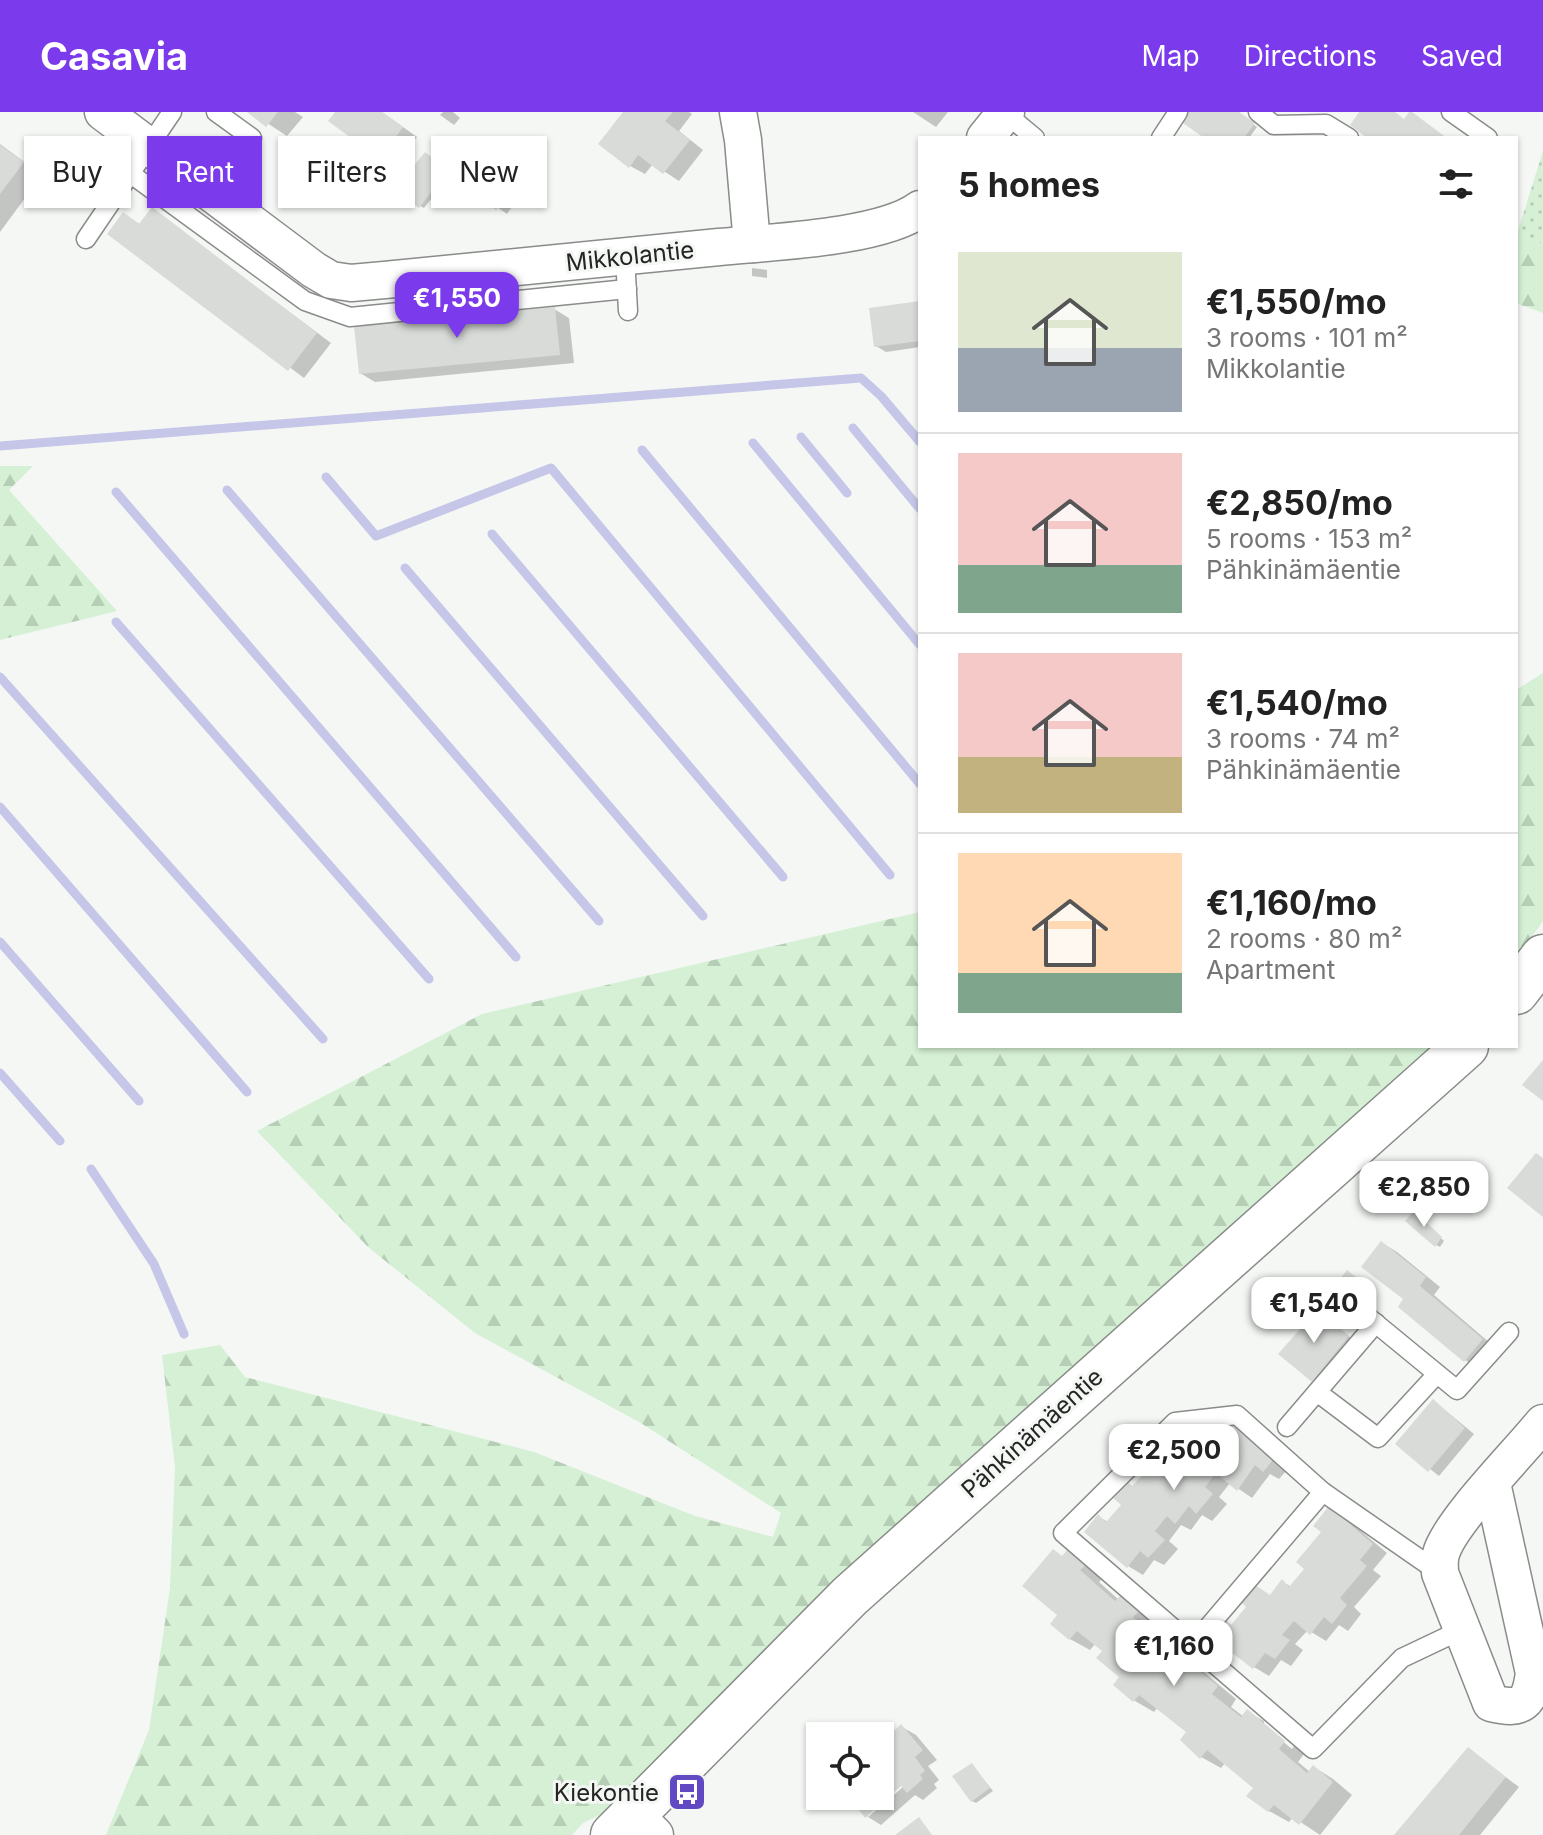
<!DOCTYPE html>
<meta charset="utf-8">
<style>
:root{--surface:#fff;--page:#f6f6f6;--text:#222;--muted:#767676;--line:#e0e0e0;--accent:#7c3aed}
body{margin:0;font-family:Inter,sans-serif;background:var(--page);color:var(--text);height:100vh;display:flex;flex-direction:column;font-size:30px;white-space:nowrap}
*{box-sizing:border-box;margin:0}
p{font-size:26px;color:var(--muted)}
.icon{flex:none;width:44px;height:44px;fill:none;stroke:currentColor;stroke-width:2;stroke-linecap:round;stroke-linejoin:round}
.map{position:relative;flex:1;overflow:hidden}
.drawer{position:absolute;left:918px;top:24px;width:600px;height:912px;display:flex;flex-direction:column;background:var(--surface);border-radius:0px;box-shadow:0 2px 6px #0004}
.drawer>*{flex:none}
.banner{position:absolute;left:24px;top:24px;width:760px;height:72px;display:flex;gap:16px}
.fabs{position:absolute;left:806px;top:1610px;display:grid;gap:16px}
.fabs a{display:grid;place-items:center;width:88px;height:88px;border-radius:0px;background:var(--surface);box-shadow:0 2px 6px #0004;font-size:40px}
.price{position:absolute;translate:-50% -68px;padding:0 18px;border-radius:16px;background:#fff;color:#222;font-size:26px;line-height:52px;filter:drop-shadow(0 2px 4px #0008)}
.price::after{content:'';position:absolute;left:50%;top:48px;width:24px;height:18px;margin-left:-12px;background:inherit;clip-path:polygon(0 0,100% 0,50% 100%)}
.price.on{background:var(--accent);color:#fff}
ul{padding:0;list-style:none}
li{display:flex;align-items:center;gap:24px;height:200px;padding:0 40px}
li+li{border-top:2px solid var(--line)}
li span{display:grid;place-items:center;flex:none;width:224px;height:160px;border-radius:0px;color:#555}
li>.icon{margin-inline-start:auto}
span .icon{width:96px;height:96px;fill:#fffc;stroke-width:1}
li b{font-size:34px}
h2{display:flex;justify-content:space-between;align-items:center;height:96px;padding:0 40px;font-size:34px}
.tag{padding:0 28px;border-radius:0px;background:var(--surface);box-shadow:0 2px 6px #0004;font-size:28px;line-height:72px}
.tag.on{background:var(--accent);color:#fff}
header{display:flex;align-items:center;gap:48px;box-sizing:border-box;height:112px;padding:0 40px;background:var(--accent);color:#fff}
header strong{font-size:38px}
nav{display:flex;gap:44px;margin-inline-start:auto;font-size:28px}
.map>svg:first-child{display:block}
.grass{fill:url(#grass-dots)}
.forest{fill:url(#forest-firs)}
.shadow{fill:#0003}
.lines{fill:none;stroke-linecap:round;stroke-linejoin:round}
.stream{stroke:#c6c6e8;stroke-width:9}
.building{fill:#d8dbd8}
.lane-casing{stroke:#898c89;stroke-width:21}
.street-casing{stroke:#898c89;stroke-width:39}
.secondary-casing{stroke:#898c89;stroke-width:47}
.lane{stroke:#fff;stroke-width:18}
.street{stroke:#fff;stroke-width:36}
.secondary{stroke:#fff;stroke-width:44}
.labels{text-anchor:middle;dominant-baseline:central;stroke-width:6;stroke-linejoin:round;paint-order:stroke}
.street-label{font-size:24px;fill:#242624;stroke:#f4f7f4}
.poi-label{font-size:24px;fill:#242624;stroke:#f4f7f4;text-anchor:end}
</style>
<header>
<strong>Casavia</strong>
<nav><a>Map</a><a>Directions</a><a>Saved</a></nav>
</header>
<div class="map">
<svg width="1543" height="1723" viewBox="0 0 1543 1723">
<defs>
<pattern id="grass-dots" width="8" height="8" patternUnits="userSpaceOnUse" patternTransform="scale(2)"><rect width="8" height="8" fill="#d5f0d4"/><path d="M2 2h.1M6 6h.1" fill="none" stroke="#b7ceb6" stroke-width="1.8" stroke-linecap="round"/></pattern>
<pattern id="forest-firs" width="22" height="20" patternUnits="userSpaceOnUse" patternTransform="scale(2)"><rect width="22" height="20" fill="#d5f0d4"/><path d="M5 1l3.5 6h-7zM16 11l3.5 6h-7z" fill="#b7ceb6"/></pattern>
</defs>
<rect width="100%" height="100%" fill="#f4f7f4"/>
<path class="grass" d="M1543 39V132L1517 122Z"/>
<g class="forest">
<path d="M1517 122 1543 132V201L1516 191Z"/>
<path d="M0 354H33L9 378 117 499 0 528Z"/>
<path d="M1543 561V809L1516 847V578Z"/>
<path d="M920 800V934H1432L1066 1264 608 1699 583 1711 572 1723H106L149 1618 170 1476 175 1355 162 1243 220 1233 245 1265 534 1340 695 1404 773 1425 781 1401 639 1310 475 1221 368 1135 257 1019 482 902Z"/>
</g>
<g class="shadow">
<path d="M250 0H295L303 5 287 24Z"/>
<path d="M338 0H382L417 25 371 87 357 79V27Z"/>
<path d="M443 0H453L460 6 454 13 440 3Z"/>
<path d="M626 0H689L692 2 679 19 703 38 679 69 653 52 645 62 630 54Z"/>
<path d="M913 0H948L936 15Z"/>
<path d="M1187 0H1237L1257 15 1249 26H1207Z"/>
<path d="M0 32 42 63 0 120Z"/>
<path d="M524 35 544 50 507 102 450 63 424 96 420 94 429 45 452 63 502 47Z"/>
<path d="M153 98 331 231 304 266 110 121 124 102 141 113Z"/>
<path d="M752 156 767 158V166L752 164Z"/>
<path d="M920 191V235L886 240 876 234Z"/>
<path d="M554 197 569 206 574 251 375 270 360 261Z"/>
<path d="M1418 1104 1444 1129 1440 1135 1436 1133Z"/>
<path d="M1382 1131 1397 1140 1440 1175 1434 1183 1497 1237 1479 1257 1465 1248 1406 1186Z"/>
<path d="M1351 1162 1359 1168 1344 1187 1333 1179Z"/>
<path d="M1318 1199 1357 1231 1323 1274 1281 1242Z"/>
<path d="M1434 1289 1474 1322 1439 1364 1398 1332Z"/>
<path d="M1231 1315 1246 1324 1287 1358 1279 1367 1270 1362 1252 1386 1230 1371 1219 1385 1227 1392 1212 1409 1202 1403 1191 1418 1181 1413 1169 1429 1178 1437 1164 1453 1154 1448 1143 1463 1128 1454 1099 1405 1108 1410 1123 1392 1127 1371 1134 1375 1155 1365 1171 1346 1175 1327 1197 1341 1218 1332Z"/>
<path d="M1329 1397 1344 1405 1387 1441 1373 1458 1381 1464 1354 1495 1361 1502 1348 1519 1339 1513 1326 1529 1308 1518 1295 1532 1303 1538 1291 1554 1281 1548 1269 1564 1254 1555 1223 1508 1233 1514 1271 1485 1282 1470 1292 1475 1306 1457 1324 1420Z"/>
<path d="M1070 1439 1105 1464 1099 1470 1119 1488 1123 1484 1159 1510 1151 1518 1170 1532 1164 1540 1178 1551 1181 1546 1201 1558 1236 1587 1231 1595 1244 1605 1247 1600 1264 1609V1614L1292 1637 1294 1634 1267 1611 1304 1642 1298 1650 1310 1660 1314 1655 1333 1667 1352 1683 1320 1723 1293 1705 1289 1710 1269 1699 1256 1676 1225 1651 1221 1656 1201 1645 1189 1620 1158 1595 1154 1600 1135 1589 1115 1573 1121 1565 1105 1539 1096 1531 1090 1538 1070 1527 1060 1503 1064 1446Z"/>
<path d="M883 1613 896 1620 902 1615 916 1623 937 1648 928 1654 939 1668 934 1672 937 1676 923 1688 915 1683 881 1713 868 1705 910 1669 907 1666 868 1700V1705L851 1684H880V1624H871Z"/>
<path d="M1469 1638 1519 1675 1480 1723H1397Z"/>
<path d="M972 1653 993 1679 976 1691 972 1689Z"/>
</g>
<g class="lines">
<g class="stream">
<path d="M853 316 920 397"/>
<path d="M801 325 847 381"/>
<path d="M753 331 920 533"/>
<path d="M0 334 861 266 881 284 920 330"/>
<path d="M642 338 920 672"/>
<path d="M326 365 376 424 551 356 890 763"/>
<path d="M227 378 599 809"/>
<path d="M116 380 516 845"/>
<path d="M492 422 783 765"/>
<path d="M405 456 703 804"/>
<path d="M116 510 429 867"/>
<path d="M0 565 323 927"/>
<path d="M0 695 247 980"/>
<path d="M0 830 139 989"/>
<path d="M0 961 60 1029"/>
<path d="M91 1057 154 1152 184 1222"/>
</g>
</g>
<g class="building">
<path d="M247 0H278L266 15Z"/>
<path d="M335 0H382L403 15 356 81 329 62 354 28 328 9Z"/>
<path d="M623 0H673L665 9 690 28 663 62 638 43 629 56 598 32Z"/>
<path d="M1185 0H1239L1255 11 1244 26H1204L1179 8Z"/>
<path d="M1359 0H1395L1404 7 1409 0H1412L1447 26H1367L1350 13Z"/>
<path d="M475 27 501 45 514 27 536 43 496 98 449 64Z"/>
<path d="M0 33 24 50 0 82Z"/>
<path d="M425 40 448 59 419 96 395 77Z"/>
<path d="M152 95 317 221 288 259 107 122 123 100 139 112Z"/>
<path d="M920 189V229L874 235 869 196Z"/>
<path d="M555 195 560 243 359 262 354 214Z"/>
<path d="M1543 948V989L1522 973Z"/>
<path d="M1536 1041 1543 1046V1105L1507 1076Z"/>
<path d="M1414 1099 1442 1125 1435 1135 1405 1109Z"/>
<path d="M1381 1129 1426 1165 1420 1174 1483 1227 1464 1250 1398 1195 1403 1187 1361 1155Z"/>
<path d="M1347 1158 1356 1165 1338 1187 1330 1179Z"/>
<path d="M1318 1197 1349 1224 1312 1270 1278 1242Z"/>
<path d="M1433 1287 1465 1316 1428 1360 1395 1332Z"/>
<path d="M1231 1312 1273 1348 1263 1360 1255 1353 1237 1379 1216 1361 1205 1375 1213 1382 1196 1402 1189 1394 1175 1412 1167 1404 1155 1419 1165 1428 1148 1446 1140 1439 1127 1456 1084 1420 1098 1402 1106 1410 1121 1393 1113 1386 1127 1369 1132 1374 1147 1358 1153 1364 1168 1346 1162 1340 1175 1324 1195 1340 1209 1324 1217 1330Z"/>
<path d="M1329 1394 1373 1432 1360 1448 1367 1454 1340 1486 1347 1493 1332 1512 1324 1505 1310 1523 1294 1509 1282 1523 1290 1528 1275 1547 1265 1541 1253 1557 1209 1523 1223 1505 1231 1513 1246 1495 1239 1488 1252 1471 1270 1483 1282 1467 1289 1475 1304 1457 1296 1450 1321 1420 1313 1414Z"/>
<path d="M1069 1436 1087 1452 1080 1458 1115 1489 1123 1481 1140 1498 1133 1505 1152 1520 1146 1527 1175 1552 1181 1544 1218 1574 1212 1582 1241 1605 1247 1597 1285 1629 1279 1637 1307 1661 1313 1653 1333 1670 1299 1713 1274 1693 1268 1700 1246 1684 1253 1676 1207 1638 1200 1647 1180 1628 1186 1620 1139 1583 1133 1590 1113 1573 1119 1565 1096 1546 1102 1539 1077 1519 1069 1528 1050 1512 1057 1503 1022 1474 1053 1437 1062 1444Z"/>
<path d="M883 1611 892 1621 901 1612 923 1638 915 1645 925 1659 920 1663 923 1667 907 1681 901 1674 865 1706 848 1684H880V1624H868Z"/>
<path d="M1468 1635 1506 1665 1459 1723H1394Z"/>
<path d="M972 1651 990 1676 971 1690 952 1664Z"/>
<path d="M919 1705 932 1723H895Z"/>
</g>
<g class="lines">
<g class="lane-casing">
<g id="lane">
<path d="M216 0 252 26"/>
<path d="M1258 0 1274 13 1326 12 1349 26"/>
<path d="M1451 0 1488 26"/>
<path d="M1005 1 1035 26"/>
<path d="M1161 26 1178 0"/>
<path d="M131 62 305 189 350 205 627 177"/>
<path d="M86 127 172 0"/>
<path d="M625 145 628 199"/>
<path d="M1351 1191 1457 1278 1509 1220"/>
<path d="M1317 1280 1378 1326 1437 1262"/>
<path d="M1287 1315 1376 1211"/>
<path d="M1440 1461 1323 1380 1237 1303 1175 1310 1063 1421 1313 1637 1402 1546 1461 1518"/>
<path d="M1192 1534 1323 1380"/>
</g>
</g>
<g class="street-casing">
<g id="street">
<path d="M103 0 314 158 331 168 351 171C474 160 597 148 719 135 770 130 881 126 920 97"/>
<path d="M738 0 743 28 752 132"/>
<path d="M985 26 1006 0"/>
<path d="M1492 1371 1534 1561C1530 1591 1523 1599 1491 1591L1440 1461C1440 1456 1439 1448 1441 1442 1449 1411 1520 1340 1543 1311"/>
<path d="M634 1702 655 1723"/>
</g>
</g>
<g class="secondary-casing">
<g id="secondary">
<path d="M1516 880 1543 845"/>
<path d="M613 1723 850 1484 1466 934"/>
</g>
</g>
<use href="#lane" class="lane"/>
<use href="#street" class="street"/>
<use href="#secondary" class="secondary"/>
</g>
<defs>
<g id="bus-square" transform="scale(2)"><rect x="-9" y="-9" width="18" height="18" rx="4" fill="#6049c2" stroke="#f4f7f4"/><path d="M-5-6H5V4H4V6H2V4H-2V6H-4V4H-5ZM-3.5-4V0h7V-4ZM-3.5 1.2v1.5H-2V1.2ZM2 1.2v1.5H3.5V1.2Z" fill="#fff"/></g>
</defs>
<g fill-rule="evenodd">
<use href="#bus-square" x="687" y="1680"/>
</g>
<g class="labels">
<g class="street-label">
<text transform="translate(630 144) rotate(-6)">Mikkolantie</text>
<text transform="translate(1032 1321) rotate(-42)">Pähkinämäentie</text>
</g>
<g class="poi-label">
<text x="659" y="1680">Kiekontie</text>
</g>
</g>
</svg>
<div class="fabs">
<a><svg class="icon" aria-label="locate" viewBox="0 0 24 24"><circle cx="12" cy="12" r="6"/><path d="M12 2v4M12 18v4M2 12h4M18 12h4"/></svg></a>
</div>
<b class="price on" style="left:457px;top:228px">€1,550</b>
<b class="price" style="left:1424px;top:1117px">€2,850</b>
<b class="price" style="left:1314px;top:1233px">€1,540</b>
<b class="price" style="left:1174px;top:1380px">€2,500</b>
<b class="price" style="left:1174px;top:1576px">€1,160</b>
<div class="banner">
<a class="tag">Buy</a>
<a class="tag on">Rent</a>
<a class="tag">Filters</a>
<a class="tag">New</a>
</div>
<section class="drawer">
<h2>5 homes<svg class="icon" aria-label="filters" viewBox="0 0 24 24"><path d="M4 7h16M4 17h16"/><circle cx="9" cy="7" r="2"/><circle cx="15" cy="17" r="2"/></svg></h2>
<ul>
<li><span style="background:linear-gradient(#dfe7d0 60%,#9aa5b1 0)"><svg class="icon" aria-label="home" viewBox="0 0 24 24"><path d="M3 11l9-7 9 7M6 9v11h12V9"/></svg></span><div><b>€1,550/mo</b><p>3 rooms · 101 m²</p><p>Mikkolantie</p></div></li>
<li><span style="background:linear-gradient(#f6c9c9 70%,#7fa58c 0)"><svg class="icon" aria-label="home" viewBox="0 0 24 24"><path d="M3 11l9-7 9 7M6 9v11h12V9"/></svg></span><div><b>€2,850/mo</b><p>5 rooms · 153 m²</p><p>Pähkinämäentie</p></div></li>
<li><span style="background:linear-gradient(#f6c9c9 65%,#c2b280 0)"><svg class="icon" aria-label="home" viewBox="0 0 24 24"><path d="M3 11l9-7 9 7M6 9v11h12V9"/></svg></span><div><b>€1,540/mo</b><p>3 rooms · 74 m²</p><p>Pähkinämäentie</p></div></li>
<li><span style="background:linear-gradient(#ffd9b3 75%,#7fa58c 0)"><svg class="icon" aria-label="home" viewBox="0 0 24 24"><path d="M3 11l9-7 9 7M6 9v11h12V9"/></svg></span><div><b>€1,160/mo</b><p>2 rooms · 80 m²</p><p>Apartment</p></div></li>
</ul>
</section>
</div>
